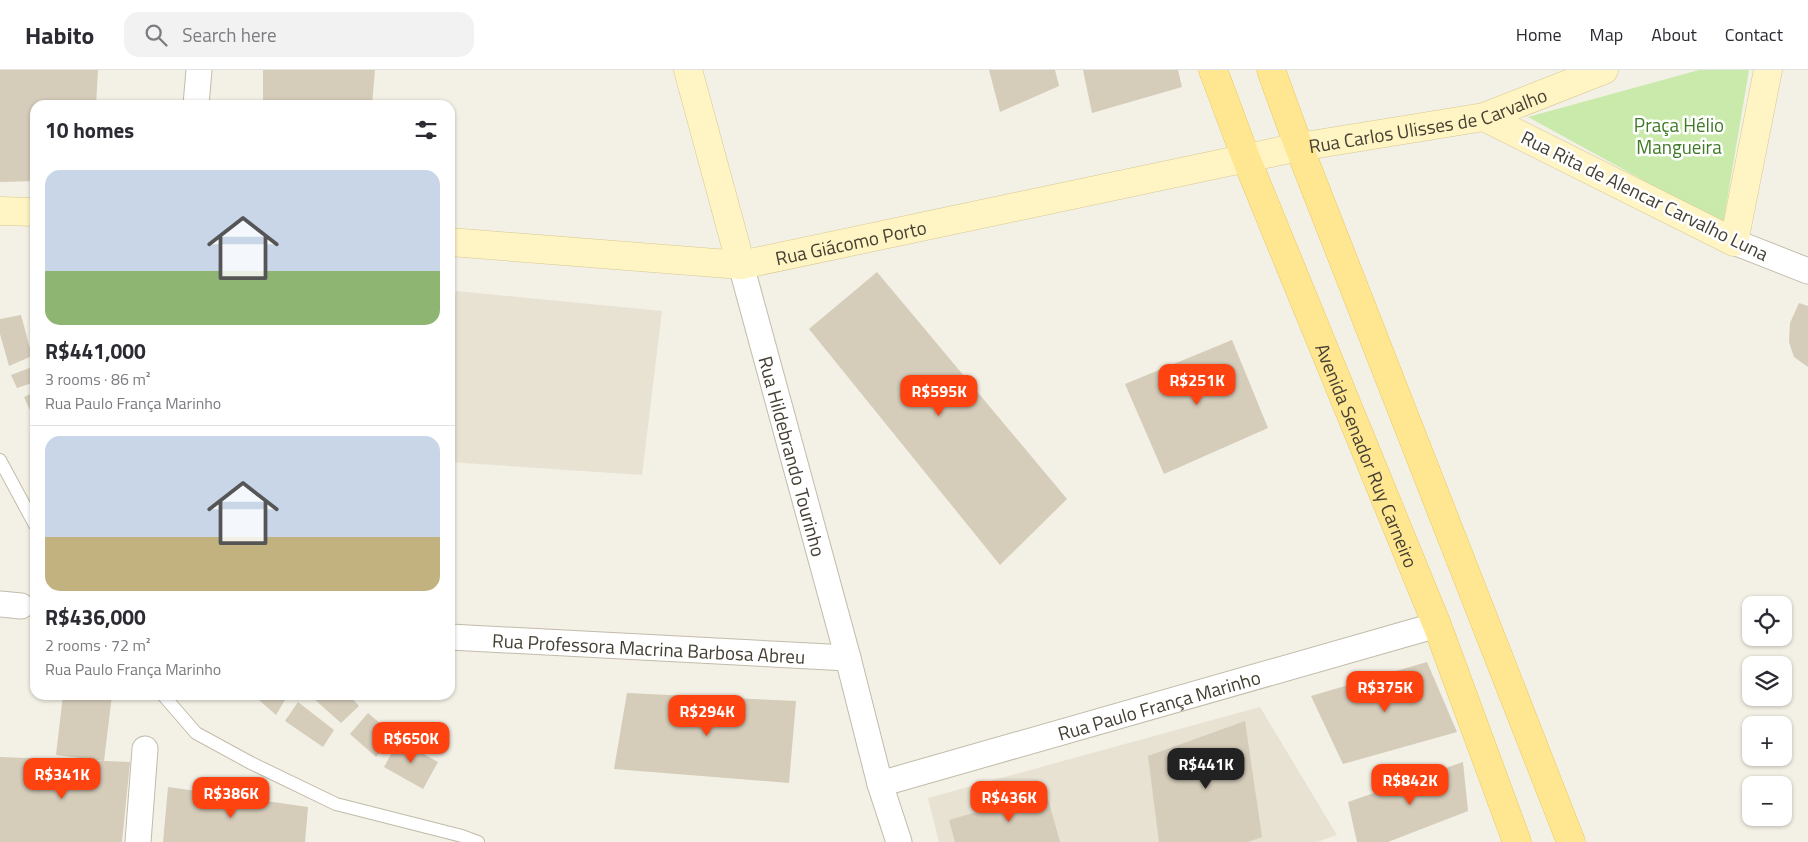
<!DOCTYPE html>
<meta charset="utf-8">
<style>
:root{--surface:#fff;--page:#f2f2f3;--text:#2b2b33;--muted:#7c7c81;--line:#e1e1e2;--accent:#ff4310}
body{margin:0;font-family:"Titillium Web",sans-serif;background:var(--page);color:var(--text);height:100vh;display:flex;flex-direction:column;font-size:19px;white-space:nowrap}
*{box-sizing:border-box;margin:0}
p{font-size:16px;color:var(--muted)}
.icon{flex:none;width:28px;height:28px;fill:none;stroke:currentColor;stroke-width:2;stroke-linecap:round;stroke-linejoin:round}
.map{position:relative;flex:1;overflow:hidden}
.panel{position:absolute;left:30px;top:30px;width:425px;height:600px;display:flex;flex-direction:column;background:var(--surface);border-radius:15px;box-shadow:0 1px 4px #0004}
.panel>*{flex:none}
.buttons{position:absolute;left:1742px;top:526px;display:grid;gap:10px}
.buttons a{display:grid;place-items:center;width:50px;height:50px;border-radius:10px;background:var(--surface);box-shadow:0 1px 4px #0004;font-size:25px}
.price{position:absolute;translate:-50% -42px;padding:0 11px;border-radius:10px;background:var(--accent);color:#fff;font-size:16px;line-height:32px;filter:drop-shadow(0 1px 2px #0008)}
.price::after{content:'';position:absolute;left:50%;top:30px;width:15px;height:11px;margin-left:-8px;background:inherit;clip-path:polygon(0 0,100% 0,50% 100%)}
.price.selected{background:#222;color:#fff}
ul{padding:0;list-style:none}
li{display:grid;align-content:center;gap:10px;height:265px;padding:0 15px}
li+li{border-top:1px solid var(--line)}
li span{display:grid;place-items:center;height:155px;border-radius:15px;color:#555}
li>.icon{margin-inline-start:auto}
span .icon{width:90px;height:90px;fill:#fffc;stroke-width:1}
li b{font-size:21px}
h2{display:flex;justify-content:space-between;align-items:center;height:60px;padding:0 15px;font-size:21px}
header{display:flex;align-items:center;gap:30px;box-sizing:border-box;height:70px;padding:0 25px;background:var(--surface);border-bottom:1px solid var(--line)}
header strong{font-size:24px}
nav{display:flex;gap:28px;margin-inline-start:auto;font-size:18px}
.search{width:350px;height:45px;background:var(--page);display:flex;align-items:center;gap:12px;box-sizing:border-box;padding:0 18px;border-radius:15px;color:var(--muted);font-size:19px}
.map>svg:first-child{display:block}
.residential{fill:#e8e2d3}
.green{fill:#caeaab}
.building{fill:#d5ccba}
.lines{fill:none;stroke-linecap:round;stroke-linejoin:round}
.lane-casing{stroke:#c2bbaa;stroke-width:14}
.street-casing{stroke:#c2bbaa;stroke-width:27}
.secondary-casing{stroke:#d6c892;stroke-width:29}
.primary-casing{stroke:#e9c85d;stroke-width:29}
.lane{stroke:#fff;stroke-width:12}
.street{stroke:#fff;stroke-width:25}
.secondary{stroke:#fff4c3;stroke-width:28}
.primary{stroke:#ffe792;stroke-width:28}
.labels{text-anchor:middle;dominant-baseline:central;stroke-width:5;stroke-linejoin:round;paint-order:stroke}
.street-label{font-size:19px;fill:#464034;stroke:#fff}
.park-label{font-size:19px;fill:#407a25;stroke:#fff}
</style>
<header>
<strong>Habito</strong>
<div class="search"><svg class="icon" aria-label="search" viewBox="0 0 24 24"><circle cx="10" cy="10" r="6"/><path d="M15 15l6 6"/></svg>Search here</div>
<nav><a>Home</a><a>Map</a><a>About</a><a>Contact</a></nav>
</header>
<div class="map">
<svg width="1808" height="772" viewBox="0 0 1808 772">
<rect width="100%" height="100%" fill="#f3f0e5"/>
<g class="residential">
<path d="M456 221 662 241 642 405 450 392V259Z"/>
<path d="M1260 637 1337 765 1317 772H939L928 728Z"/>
</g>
<path class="green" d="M1699 0H1749L1723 154 1528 47Z"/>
<g class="building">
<path d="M0 0H98L96 35H35V111L0 112Z"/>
<path d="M263 0H375L372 35H263Z"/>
<path d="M989 0H1055L1059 16 1000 42Z"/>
<path d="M1083 0H1178L1182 17 1092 43Z"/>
<path d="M877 202 1067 429 1000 495 809 259Z"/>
<path d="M1799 233 1808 236V297L1794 287 1789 272 1790 253Z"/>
<path d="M21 245 32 286 9 296 0 264V249Z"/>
<path d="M1232 270 1268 358 1164 404 1125 314Z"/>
<path d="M35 296V312L17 318 11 305Z"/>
<path d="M35 322V351L24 327Z"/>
<path d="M1427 592 1457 662 1343 694 1311 626Z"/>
<path d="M627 623 796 631 789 713 614 699Z"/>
<path d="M63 625H112L104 691 56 685Z"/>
<path d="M253 625H288L276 645Z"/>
<path d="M314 625H349L359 636 341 653 312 627Z"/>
<path d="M298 632 334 660 323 677 285 651Z"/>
<path d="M368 643 395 666 376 687 350 664Z"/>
<path d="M1245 651 1262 767 1248 772H1159L1148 686Z"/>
<path d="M399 670 438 692 423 719 384 697Z"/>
<path d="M0 687 130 692 122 772H0Z"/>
<path d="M1463 692 1468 741 1388 772H1357L1348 732Z"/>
<path d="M168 717 308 737 305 772H163Z"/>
<path d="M1046 722 1060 772H955L949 750Z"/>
</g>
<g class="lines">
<g class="lane-casing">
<g id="lane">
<path d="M0 390 35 455"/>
<path d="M163 625 196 663 251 693 336 734 462 766 478 772"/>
</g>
</g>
<g class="street-casing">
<g id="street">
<path d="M196 35 199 0"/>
<path d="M1734 172 1808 201"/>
<path id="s1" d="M741 195 848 588 880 714 899 772"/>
<path d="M0 534 21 536"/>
<path id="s2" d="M450 567 848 588"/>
<path id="s3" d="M880 714 1437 555"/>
<path d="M138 772 145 679"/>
</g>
</g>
<g class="secondary-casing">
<g id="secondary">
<path d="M688 0 741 195"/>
<path d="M1484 47 1734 172 1768 0"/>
<path d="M0 141 35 142"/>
<path id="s4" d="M450 172 741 195 1299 77 1484 47 1604 0"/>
</g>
</g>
<g class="primary-casing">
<g id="primary">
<path id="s5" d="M1213 0 1246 88 1437 555 1517 772"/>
<path d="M1271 0 1299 77 1571 772"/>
</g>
</g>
<use href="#lane" class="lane"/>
<use href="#street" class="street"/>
<use href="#secondary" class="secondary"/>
<use href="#primary" class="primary"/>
</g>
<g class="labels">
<g class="street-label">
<text stroke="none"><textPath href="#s4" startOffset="994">Rua Carlos Ulisses de Carvalho</textPath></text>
<text transform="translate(1645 125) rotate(26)">Rua Rita de Alencar Carvalho Luna</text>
<text stroke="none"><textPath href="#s4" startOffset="404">Rua Giácomo Porto</textPath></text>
<text stroke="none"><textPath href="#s5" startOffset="415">Avenida Senador Ruy Carneiro</textPath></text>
<text stroke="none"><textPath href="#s1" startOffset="198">Rua Hildebrando Tourinho</textPath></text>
<text stroke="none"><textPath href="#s2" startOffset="199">Rua Professora Macrina Barbosa Abreu</textPath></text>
<text stroke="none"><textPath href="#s3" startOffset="290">Rua Paulo França Marinho</textPath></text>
</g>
<g class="park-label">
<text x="1679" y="54">Praça Hélio<tspan x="1679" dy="22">Mangueira</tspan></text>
</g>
</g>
</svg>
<div class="buttons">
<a><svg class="icon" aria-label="locate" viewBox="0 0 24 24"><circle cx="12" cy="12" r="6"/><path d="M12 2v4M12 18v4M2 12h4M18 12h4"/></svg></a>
<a><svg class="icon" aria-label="layers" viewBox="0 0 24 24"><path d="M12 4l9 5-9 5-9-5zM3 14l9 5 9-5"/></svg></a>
<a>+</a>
<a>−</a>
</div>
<b class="price" style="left:1197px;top:336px">R$251K</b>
<b class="price" style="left:939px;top:347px">R$595K</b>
<b class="price" style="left:1385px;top:643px">R$375K</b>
<b class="price" style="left:707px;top:667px">R$294K</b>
<b class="price" style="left:411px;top:694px">R$650K</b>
<b class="price selected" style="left:1206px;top:720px">R$441K</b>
<b class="price" style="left:62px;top:730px">R$341K</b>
<b class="price" style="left:1410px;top:736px">R$842K</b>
<b class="price" style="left:231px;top:749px">R$386K</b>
<b class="price" style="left:1009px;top:753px">R$436K</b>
<section class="panel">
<h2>10 homes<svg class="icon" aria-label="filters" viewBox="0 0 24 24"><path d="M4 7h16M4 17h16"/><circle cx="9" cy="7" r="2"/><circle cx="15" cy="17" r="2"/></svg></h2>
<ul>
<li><span style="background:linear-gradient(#c9d6e8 65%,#8fb573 0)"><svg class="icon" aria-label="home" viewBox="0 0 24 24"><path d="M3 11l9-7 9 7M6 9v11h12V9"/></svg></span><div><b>R$441,000</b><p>3 rooms · 86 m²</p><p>Rua Paulo França Marinho</p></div></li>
<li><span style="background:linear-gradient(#c9d6e8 65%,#c2b280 0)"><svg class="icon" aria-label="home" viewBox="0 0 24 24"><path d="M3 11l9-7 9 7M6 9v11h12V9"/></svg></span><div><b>R$436,000</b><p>2 rooms · 72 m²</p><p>Rua Paulo França Marinho</p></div></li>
</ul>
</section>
</div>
